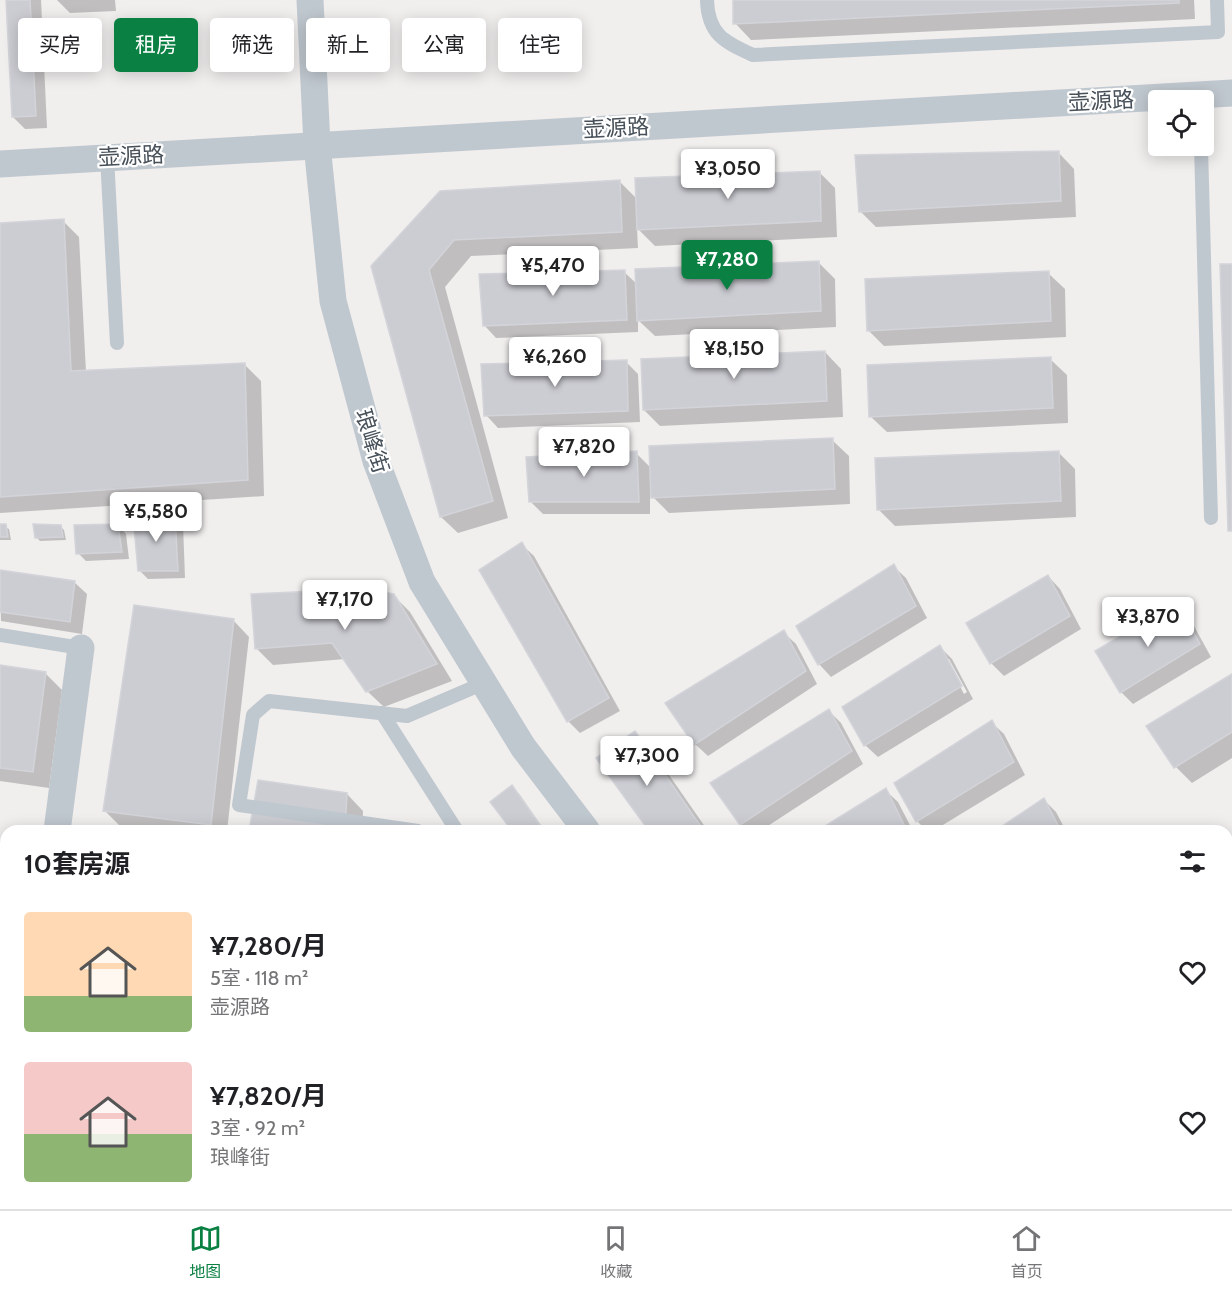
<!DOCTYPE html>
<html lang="zh">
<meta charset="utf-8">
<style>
:root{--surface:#fff;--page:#f2f2f2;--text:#202124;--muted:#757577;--line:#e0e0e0;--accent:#0b8043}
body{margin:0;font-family:Cabin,"Noto Sans SC",sans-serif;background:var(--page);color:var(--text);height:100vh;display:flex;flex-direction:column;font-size:22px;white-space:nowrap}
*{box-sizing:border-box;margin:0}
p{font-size:20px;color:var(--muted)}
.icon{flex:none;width:33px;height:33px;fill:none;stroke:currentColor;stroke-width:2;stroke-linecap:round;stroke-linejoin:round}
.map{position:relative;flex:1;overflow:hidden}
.panel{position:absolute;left:0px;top:825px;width:1233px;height:384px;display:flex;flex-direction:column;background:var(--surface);border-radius:18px 18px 0 0;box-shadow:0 3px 15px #0003}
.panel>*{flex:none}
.banner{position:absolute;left:18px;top:18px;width:600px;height:54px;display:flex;gap:12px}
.fabs{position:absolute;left:1148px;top:90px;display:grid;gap:12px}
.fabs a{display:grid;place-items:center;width:66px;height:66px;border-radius:6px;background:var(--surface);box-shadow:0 3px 15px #0003;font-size:30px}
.price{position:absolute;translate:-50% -51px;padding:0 14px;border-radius:6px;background:#fff;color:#222;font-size:20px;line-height:39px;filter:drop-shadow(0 2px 3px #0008)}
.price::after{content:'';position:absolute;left:50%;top:36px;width:18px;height:14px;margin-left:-9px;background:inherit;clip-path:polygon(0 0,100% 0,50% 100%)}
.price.current{background:var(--accent);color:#fff}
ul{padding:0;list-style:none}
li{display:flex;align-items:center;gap:18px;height:150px;padding:0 24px}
li span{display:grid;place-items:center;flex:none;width:168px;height:120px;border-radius:6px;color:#555}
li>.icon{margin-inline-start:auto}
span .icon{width:72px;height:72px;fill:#fffc;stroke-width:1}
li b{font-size:26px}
h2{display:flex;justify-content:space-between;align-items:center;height:72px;padding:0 24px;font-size:26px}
.chip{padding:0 21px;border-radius:6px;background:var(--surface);box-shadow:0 3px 15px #0003;font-size:21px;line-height:54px}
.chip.current{background:var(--accent);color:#fff}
.menu{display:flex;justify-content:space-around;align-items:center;height:84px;border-top:2px solid var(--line);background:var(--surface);font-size:16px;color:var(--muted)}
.menu a{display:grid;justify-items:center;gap:3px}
.menu .current{color:var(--accent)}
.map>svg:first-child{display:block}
.shadow{fill:#0003;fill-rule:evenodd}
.building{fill:#cccdd3;stroke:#d3d4d9;stroke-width:1.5}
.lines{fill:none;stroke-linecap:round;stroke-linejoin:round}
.service{stroke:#c0c8cf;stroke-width:14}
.minor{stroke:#c0c8cf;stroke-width:27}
.labels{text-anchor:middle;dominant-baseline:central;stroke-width:4.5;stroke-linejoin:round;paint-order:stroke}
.street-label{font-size:22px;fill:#48515a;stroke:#fff}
</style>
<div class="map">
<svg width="1232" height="1209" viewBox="0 0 1232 1209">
<rect width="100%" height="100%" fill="#f1eeee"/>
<g class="shadow">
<path d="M8 0H41L47 128 25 129 13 117Z"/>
<path d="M57 0H115L116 11 70 13Z"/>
<path d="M734 0H1194L1195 19 751 40 735 23Z"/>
<path d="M1058 152 1074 169 1076 217 876 227 860 211Z"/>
<path d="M819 172 835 188 837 237 655 246 637 228 638 248 471 256 445 287 508 518 458 533 441 517 373 266 620 182 638 200Z"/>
<path d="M63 221 79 237 86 372 245 365 261 381 264 496 0 513V224Z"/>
<path d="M818 262 835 279 836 327 655 336 638 320V332L496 338 484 325 624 272 637 284Z"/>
<path d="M1048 273 1065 289 1066 337 884 346 868 330Z"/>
<path d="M825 352 841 369 843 417 660 426 644 410Z"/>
<path d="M1050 359 1067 375 1068 423 887 432 870 416Z"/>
<path d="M626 362 638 374 640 422 498 428 486 415Z"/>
<path d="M832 440 849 456 850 504 669 513 650 494V514H543L530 501 636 453 651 468Z"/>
<path d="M1058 452 1075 469 1076 517 895 526 879 510Z"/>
<path d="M175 516 183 524 185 578 148 579 140 571Z"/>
<path d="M0 525 9 529 11 540H0Z"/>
<path d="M118 525 126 534 129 559 86 561 78 553Z"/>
<path d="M61 527 64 530 66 540 40 541 36 537Z"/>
<path d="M521 544 534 556 620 711 580 733 568 721Z"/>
<path d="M893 566 906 578 927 618 831 677 819 664Z"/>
<path d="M0 571 74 582 87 594 82 634 1 621Z"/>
<path d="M1048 576 1060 589 1081 629 1004 676 992 664 968 623Z"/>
<path d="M393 595 410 612 452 681 384 707 367 691 345 659 273 665 257 649Z"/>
<path d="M1177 605 1189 617 1211 657 1133 704 1121 692Z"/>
<path d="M233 620 249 637 227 831H153L121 827 105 811Z"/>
<path d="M783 632 796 644 817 684 708 756 695 744 667 704Z"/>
<path d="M940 647 952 659 973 699 878 757 865 745ZM946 659H949L967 692 964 694Z"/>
<path d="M0 666 46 674 62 690 49 788 0 781Z"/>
<path d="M1232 676V758L1192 783 1176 767 1148 726Z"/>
<path d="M829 711 841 723 863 764 760 831H748L741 824Z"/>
<path d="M991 722 1004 734 1025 775 933 831H927L917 821Z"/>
<path d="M635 733 651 749 708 831H651Z"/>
<path d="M512 787 520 795 545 831H514Z"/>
<path d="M885 790 898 802 913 831H820Z"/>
<path d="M347 794 363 811 362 831H250Z"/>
<path d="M1044 800 1056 812 1066 831H997Z"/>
<path d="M0 852 6 854V961L0 999Z"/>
<path d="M32 1203H185L184 1209H31Z"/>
</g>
<g class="building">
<path d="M6 0H30L36 116 12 117Z"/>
<path d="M733 0H1179V3L733 24Z"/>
<path d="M1059 151 1061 201 859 212 855 155Z"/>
<path d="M820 171 821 221 637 230 635 178Z"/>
<path d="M620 180 622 232 454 240 429 270 493 501 440 517 371 266 440 191Z"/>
<path d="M64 219 71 371 245 363 248 480 0 497V223Z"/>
<path d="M819 261 821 311 637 321 635 269Z"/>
<path d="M1220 264H1232V531H1228Z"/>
<path d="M625 270 627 320 483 326 479 274Z"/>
<path d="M1049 271 1051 321 867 331 865 279Z"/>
<path d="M825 351 827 401 643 410 641 359Z"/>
<path d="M1051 357 1053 408 869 417 867 365Z"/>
<path d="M627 360 628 411 484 416 481 364Z"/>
<path d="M833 438 835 489 651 498 649 446Z"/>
<path d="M637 451 639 502H529L526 457Z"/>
<path d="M1059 451 1061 501 877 510 875 458Z"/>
<path d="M175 514 178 571H138L133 516Z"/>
<path d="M0 524H6L8 537H0Z"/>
<path d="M33 524 61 525 63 537 35 538Z"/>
<path d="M118 524 122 552 76 554 74 525Z"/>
<path d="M522 542 609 698 567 722 479 570Z"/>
<path d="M894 564 916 606 818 665 796 626Z"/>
<path d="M0 570 75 581 70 622 0 612Z"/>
<path d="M1048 575 1070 616 990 664 966 623Z"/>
<path d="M365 589 394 594 437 664 366 692 332 643 255 649 251 594Z"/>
<path d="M1177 603 1200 644 1120 693 1095 651Z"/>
<path d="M134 605 234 619 211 825 103 811Z"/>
<path d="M784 630 806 671 694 745 665 703Z"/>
<path d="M940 645 962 686 864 746 842 707Z"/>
<path d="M0 665 46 672 33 772 0 768Z"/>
<path d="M1232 674V732L1174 768 1146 726Z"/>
<path d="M829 709 852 751 740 825 710 783Z"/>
<path d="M992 720 1014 762 916 822 894 783Z"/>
<path d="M635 731 704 831H649L596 758Z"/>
<path d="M258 780 347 793 345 831H249Z"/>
<path d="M512 785 544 831H512L490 802Z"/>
<path d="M886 788 907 831H817Z"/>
<path d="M1044 798 1061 831H995Z"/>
<path d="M0 851H5L0 884Z"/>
<path d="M30 1203H166L165 1209H29Z"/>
<path d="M235 1203H327L379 1209H234Z"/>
<path d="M570 1203H743L748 1209H563Z"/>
</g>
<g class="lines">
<g class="service">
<path d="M707 0C708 34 724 42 753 55L1218 32 1217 0"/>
<path d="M1201 146 1211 518"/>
<path d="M107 157 117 343"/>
<path d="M0 635 81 648"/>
<path d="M382 713 457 831"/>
<path d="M418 831 239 805 253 715 269 701 407 716 484 683"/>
<path d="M408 1209 409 1203"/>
</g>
<g class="minor">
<path d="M310 0 317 145 333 301 376 461 422 582 523 747 587 831"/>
<path d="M0 164 1232 93"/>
<path d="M57 831 81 648"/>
<path d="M867 1203 872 1209"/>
<path d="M6 1209 7 1203"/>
<path d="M196 1209 197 1203"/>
</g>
</g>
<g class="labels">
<g class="street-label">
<text transform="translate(1101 101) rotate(-3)">壶源路</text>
<text transform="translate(616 128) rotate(-3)">壶源路</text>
<text transform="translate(131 156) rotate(-3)">壶源路</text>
<text transform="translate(372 441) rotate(73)">琅峰街</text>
</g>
</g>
</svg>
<div class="fabs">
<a><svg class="icon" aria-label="locate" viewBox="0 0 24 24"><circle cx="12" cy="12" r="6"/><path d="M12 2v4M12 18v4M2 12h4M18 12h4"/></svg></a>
</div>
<b class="price" style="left:728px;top:200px">¥3,050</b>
<b class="price current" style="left:727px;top:291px">¥7,280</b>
<b class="price" style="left:553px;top:297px">¥5,470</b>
<b class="price" style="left:734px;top:380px">¥8,150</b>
<b class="price" style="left:555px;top:388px">¥6,260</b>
<b class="price" style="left:584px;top:478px">¥7,820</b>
<b class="price" style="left:156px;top:543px">¥5,580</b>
<b class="price" style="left:345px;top:631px">¥7,170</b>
<b class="price" style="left:1148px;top:648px">¥3,870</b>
<b class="price" style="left:647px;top:787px">¥7,300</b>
<div class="banner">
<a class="chip">买房</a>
<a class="chip current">租房</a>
<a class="chip">筛选</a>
<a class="chip">新上</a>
<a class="chip">公寓</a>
<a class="chip">住宅</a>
</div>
<section class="panel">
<h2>10套房源<svg class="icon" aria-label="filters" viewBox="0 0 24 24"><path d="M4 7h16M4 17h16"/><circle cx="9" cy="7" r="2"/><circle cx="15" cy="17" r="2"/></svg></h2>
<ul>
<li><span style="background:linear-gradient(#ffd9b3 70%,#8fb573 0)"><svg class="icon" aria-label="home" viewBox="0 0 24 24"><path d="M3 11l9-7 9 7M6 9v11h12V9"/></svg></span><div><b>¥7,280/月</b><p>5室 · 118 m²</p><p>壶源路</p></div><svg class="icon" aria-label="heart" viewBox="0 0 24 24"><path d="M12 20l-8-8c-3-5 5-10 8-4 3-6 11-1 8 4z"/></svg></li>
<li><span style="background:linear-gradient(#f6c9c9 60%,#8fb573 0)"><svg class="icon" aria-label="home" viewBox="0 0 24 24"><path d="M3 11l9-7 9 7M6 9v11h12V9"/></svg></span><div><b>¥7,820/月</b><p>3室 · 92 m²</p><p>琅峰街</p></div><svg class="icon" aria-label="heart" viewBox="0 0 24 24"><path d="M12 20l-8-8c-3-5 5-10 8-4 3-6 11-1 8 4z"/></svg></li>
</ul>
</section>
</div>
<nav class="menu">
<a class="current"><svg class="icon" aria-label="map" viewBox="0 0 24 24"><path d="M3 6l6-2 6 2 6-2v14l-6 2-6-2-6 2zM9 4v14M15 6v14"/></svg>地图</a>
<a><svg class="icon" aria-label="saved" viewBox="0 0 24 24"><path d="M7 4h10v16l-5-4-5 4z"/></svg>收藏</a>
<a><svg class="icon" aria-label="home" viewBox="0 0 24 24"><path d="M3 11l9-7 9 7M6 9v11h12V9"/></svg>首页</a>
</nav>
